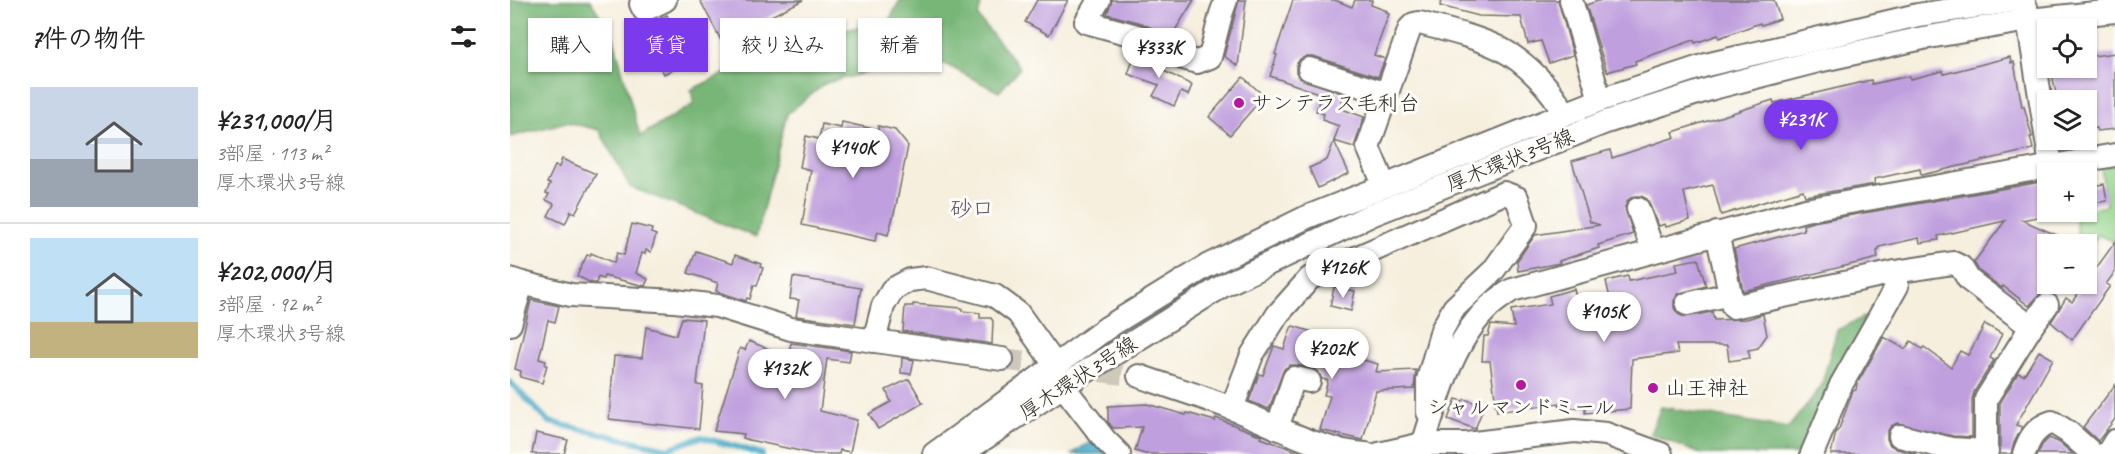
<!DOCTYPE html>
<html lang="ja">
<meta charset="utf-8">
<style>
:root{--surface:#fff;--page:#f2f2f2;--text:#222;--muted:#767676;--line:#e0e0e0;--accent:#7c3aed}
body{margin:0;font-family:Caveat,"Klee One",sans-serif;background:var(--page);color:var(--text);height:100vh;display:flex;flex-direction:column;font-size:22px;white-space:nowrap}
*{box-sizing:border-box;margin:0}
p{font-size:20px;color:var(--muted)}
.icon{flex:none;width:33px;height:33px;fill:none;stroke:currentColor;stroke-width:2;stroke-linecap:round;stroke-linejoin:round}
.map{position:relative;flex:1;overflow:hidden}
.drawer{display:flex;flex-direction:column;background:var(--surface);width:510px}
.drawer>*{flex:none}
.guide{position:absolute;left:18px;top:18px;width:570px;height:54px;display:flex;gap:12px}
.buttons{position:absolute;left:1527px;top:18px;display:grid;gap:12px}
.buttons a{display:grid;place-items:center;width:60px;height:60px;border-radius:0px;background:var(--surface);box-shadow:0 2px 4px #0004;font-size:30px}
.price{position:absolute;translate:-50% -51px;padding:0 14px;border-radius:21px;background:#fff;color:#222;font-size:20px;line-height:39px;filter:drop-shadow(0 2px 3px #0008)}
.price::after{content:'';position:absolute;left:50%;top:36px;width:18px;height:14px;margin-left:-9px;background:inherit;clip-path:polygon(0 0,100% 0,50% 100%)}
.price.current{background:var(--accent);color:#fff}
ul{padding:0;list-style:none}
li{display:flex;align-items:center;gap:18px;height:150px;padding:0 30px}
li+li{border-top:2px solid var(--line)}
li span{display:grid;place-items:center;flex:none;width:168px;height:120px;border-radius:0px;color:#555}
li>.icon{margin-inline-start:auto}
span .icon{width:72px;height:72px;fill:#fffc;stroke-width:1}
li b{font-size:26px}
h2{display:flex;justify-content:space-between;align-items:center;height:72px;padding:0 30px;font-size:26px}
.chip{padding:0 21px;border-radius:0px;background:var(--surface);box-shadow:0 2px 4px #0004;font-size:21px;line-height:54px}
.chip.current{background:var(--accent);color:#fff}
main{display:flex;flex:1;min-height:0}
.map>svg:first-child{display:block}
.green{fill:#94d48b;stroke:#60805b;stroke-width:1.5}
.forest{fill:#77b677;stroke:#517051;stroke-width:1.5}
.water{fill:#4bacca;stroke:#3b6c7a;stroke-width:1.5}
.lines{fill:none;stroke-linecap:round;stroke-linejoin:round}
.stream{stroke:#4bacca;stroke-width:6}
.building{fill:#c09fde}
.minor-tunnel{stroke:#cdc8ba;stroke-width:22;stroke-dasharray:22 11;stroke-linecap:butt}
.minor-casing{stroke:#72706a;stroke-width:26}
.minor{stroke:#fff;stroke-width:22}
.poi-dot{fill:#b5179e;stroke:#fdfcf7;stroke-width:2}
.labels{text-anchor:middle;dominant-baseline:central;stroke-width:6;stroke-linejoin:round;paint-order:stroke}
.poi-label{font-size:21px;fill:#2b2b2b;stroke:#fdfcf7;text-anchor:start}
.street-label{font-size:21px;fill:#2b2b2b;stroke:#fdfcf7}
.neighbourhood-label{font-size:22px;fill:#5f546a;stroke:#fdfcf7}
</style>
<main>
<section class="drawer">
<h2>7件の物件<svg class="icon" aria-label="filters" viewBox="0 0 24 24"><path d="M4 7h16M4 17h16"/><circle cx="9" cy="7" r="2"/><circle cx="15" cy="17" r="2"/></svg></h2>
<ul>
<li><span style="background:linear-gradient(#c9d6e8 60%,#9aa5b1 0)"><svg class="icon" aria-label="home" viewBox="0 0 24 24"><path d="M3 11l9-7 9 7M6 9v11h12V9"/></svg></span><div><b>¥231,000/月</b><p>3部屋 · 113 m²</p><p>厚木環状3号線</p></div></li>
<li><span style="background:linear-gradient(#bfe0f5 70%,#c2b280 0)"><svg class="icon" aria-label="home" viewBox="0 0 24 24"><path d="M3 11l9-7 9 7M6 9v11h12V9"/></svg></span><div><b>¥202,000/月</b><p>3部屋 · 92 m²</p><p>厚木環状3号線</p></div></li>
</ul>
</section>
<div class="map">
<svg width="1605" height="454" viewBox="0 0 1605 454">
<rect width="100%" height="100%" fill="#fdfcf7"/>
<filter id="ink" filterUnits="userSpaceOnUse"><feTurbulence type="fractalNoise" baseFrequency=".0167" numOctaves="2"/><feDisplacementMap in="SourceGraphic" scale="12" xChannelSelector="R" yChannelSelector="G"/><feConvolveMatrix kernelMatrix="1 2 1 2 8 2 1 2 1" color-interpolation-filters="sRGB"/></filter>
<filter id="wash" filterUnits="userSpaceOnUse"><feTurbulence type="fractalNoise" baseFrequency=".008" numOctaves="4" result="noise"/><feDisplacementMap in="SourceGraphic" scale="24" xChannelSelector="R" yChannelSelector="G"/><feGaussianBlur stdDeviation="1.35" result="paint"/><feColorMatrix in="noise" values="0 0 0 0 0 0 0 0 0 0 0 0 0 0 0 0 0 1.4 0 .05"/><feComposite in="paint" operator="in"/></filter>
<g filter="url(#wash)">
<rect width="100%" height="100%" fill="#f6efde"/>
<path class="green" d="M1605 165V242L1588 235 1577 252 1576 244H1570L1564 212H1576L1577 210 1596 206 1591 167Z"/>
<g class="forest">
<path d="M0 0H80L103 36 130 136 184 104 181 90 297 33 377 24 390 0H472L468 17 510 68 489 92 419 56 316 83 277 114 246 237 120 187 89 130 56 122 0 137Z"/>
<path d="M1354 317 1350 333 1287 454H1191L1140 434 1151 407 1278 428 1311 387 1327 330Z"/>
</g>
<path class="water" d="M583 440 597 454H562Z"/>
<g class="lines">
<path class="stream" d="M0 382 39 422 157 449 191 437 252 454"/>
</g>
<g id="blocks">
<g class="building">
<path d="M190 0H293L245 24 246 26 213 44Z"/>
<path d="M527 0H558L539 35 515 22Z"/>
<path d="M602 0H684L661 37 631 23 597 14Z"/>
<path d="M729 0H736L728 66 714 56Z"/>
<path d="M783 0H825L842 7 845 0H862L861 5 877 11 876 13 879 14 864 55 875 59 868 77 803 56H797L790 59 786 65V72L789 78 834 94 831 104 833 105 832 109 854 117 844 147 824 141 829 126 812 120 814 114 806 111 811 94 760 76 767 55 765 54Z"/>
<path d="M931 0H1048L1063 55 1039 63 1031 41 1018 44 1011 17 969 16 930 6Z"/>
<path d="M1091 0H1264L1270 19 1251 25 1250 23 1209 38 1208 35 1185 43 1184 40 1125 61 1126 64 1097 72 1076 5Z"/>
<path d="M157 15 181 60 154 74 143 53 140 54 127 30Z"/>
<path d="M626 51 646 60 645 62 651 64 650 69 682 85 678 95 671 92 664 106 643 96 649 85 618 74Z"/>
<path d="M1605 53V129L1587 131 1586 128 1580 129 1576 100H1547L1541 68H1576V57Z"/>
<path d="M1500 57 1501 63 1504 62 1512 107 1514 106 1522 137H1520L1523 149 1411 175 1410 169 1364 179 1365 184 1295 196 1293 190 1211 215 1203 185 1174 192 1180 220 1156 227 1155 224 1149 226 1137 199 1131 196H1124L1118 200 1115 207 1123 234 1088 245 1089 248 1049 261 1050 263 1008 271 1007 261 1025 235 1090 225 1080 222 1062 161 1100 150 1102 158 1165 137 1163 132 1263 100 1264 103 1361 80 1362 84 1399 76 1400 79 1433 71 1434 74Z"/>
<path d="M733 77 754 96 720 135 699 117Z"/>
<path d="M332 122 368 130V126L385 130 398 146 386 206 378 235 368 232 365 241 292 225 301 170 290 167 296 136 309 139 312 124 331 128Z"/>
<path d="M824 141 839 173 808 188 799 168 817 160Z"/>
<path d="M52 159 86 174 65 213 61 211 55 224 38 216 44 204 36 200 39 194 36 193 40 184 37 183 45 166 49 167Z"/>
<path d="M1536 181 1538 215 1512 220 1567 244H1538V280L1535 283 1542 288 1540 292 1531 293 1519 306 1493 286 1492 288 1469 271 1464 262 1495 221 1428 236 1429 240 1410 243 1409 238 1369 247V250L1367 251 1368 258 1233 291 1224 249 1294 230 1293 225 1303 222Z"/>
<path d="M1594 184 1597 201 1576 204V187Z"/>
<path d="M122 224 142 229 141 233 146 235 141 252 136 250 135 254 132 253 126 273 138 279 135 286 94 276 93 279 88 277 86 283H81L67 276 77 255 80 256 81 253 104 263 107 253 114 255Z"/>
<path d="M1605 242V272L1596 284 1600 286 1562 340 1541 322 1556 298 1562 302Z"/>
<path d="M186 251 223 263 225 255 251 264 250 267 253 268 247 286 244 285 240 299 237 298 236 301 206 291 208 283 178 273Z"/>
<path d="M1188 259 1196 286 1168 294 1164 301V308L1168 314 1174 317 1202 312 1204 320 1237 319 1253 314 1257 335 1248 348 1238 350 1240 358 1219 361 1217 345H1166L1168 353 1122 359 1120 409 1075 413V407L1050 409 1049 403 987 412 980 361H972L974 336H978L981 325 1004 327 1001 310 1041 304 1039 296 1064 289 1074 328 1105 320 1096 281 1118 276 1119 281 1168 271 1166 263Z"/>
<path d="M283 277 351 288 345 324 286 316 289 300 280 299Z"/>
<path d="M824 287 845 291 841 311 820 306Z"/>
<path d="M21 300 49 306 45 322 38 320 29 359 36 361 35 365H37L32 383 10 377 11 371 5 369Z"/>
<path d="M403 304 452 308V311L470 313V318H481L483 321 482 344 393 331 395 306H403Z"/>
<path d="M172 318 194 320 187 385 193 386 189 429 99 419 104 356 132 358 136 327 166 335Z"/>
<path d="M1475 324 1492 334 1480 358 1484 360 1464 392 1462 399V437L1443 436 1387 423 1381 426 1377 432V439L1380 445 1387 449 1406 454H1321L1326 432 1329 429 1343 391 1346 390 1347 384 1374 337 1395 349 1401 341 1412 349 1414 347 1441 367 1450 351 1458 355Z"/>
<path d="M783 326 832 341 828 353 868 364 866 372 906 370 904 389 866 391 853 440 810 430 820 396 814 395 818 380 812 379 808 371 802 368 786 365H780L774 369 759 409 739 401 749 374 753 375 764 346 774 349 781 328Z"/>
<path d="M239 341 278 357 281 343 341 351 339 362 317 359 310 411 347 420 340 452 330 450 329 454H304L239 440 233 438 234 434 204 431 230 348 235 350Z"/>
<path d="M1529 351 1543 359 1506 425 1512 427 1504 443 1501 454H1490V403L1508 373 1514 375Z"/>
<path d="M392 358 404 360 401 374 391 373Z"/>
<path d="M399 379 413 403 368 429 359 414 381 402 376 390Z"/>
<path d="M1605 385V419L1588 441 1573 427Z"/>
<path d="M946 399 953 401 955 399 974 406 965 429 938 419Z"/>
<path d="M637 404 676 415 677 413 705 421 706 418 752 436 751 438 789 452V454H635L625 451 632 427 603 428 598 422V406Z"/>
<path d="M26 433 58 440 54 454H22Z"/>
<path d="M1539 438 1550 443 1563 454H1528L1532 445Z"/>
</g>
</g>
</g>
<g filter="url(#ink)">
<use href="#blocks" fill-opacity="0" stroke="#72706a" stroke-width="1.5"/>
<g class="lines">
<path class="minor-tunnel" d="M492 359 629 376"/>
<g class="minor-casing">
<g id="minor">
<path d="M589 0 576 22 627 36 673 58 687 62 700 57 711 14 716 0"/>
<path d="M1061 0 1090 100"/>
<path d="M131 4 134 10 155 0"/>
<path d="M1516 7 1541 166"/>
<path d="M799 69 877 94"/>
<path d="M874 185 858 147 900 28 904 24 909 23C936 30 964 36 989 48 1016 62 1041 88 1055 114"/>
<path d="M1128 209 1143 250"/>
<path d="M1207 233 1223 307 1385 272 1443 263 1451 267 1459 280 1521 327 1476 399V454"/>
<path d="M0 279 12 283 61 295 165 301 207 306 281 329 492 359"/>
<path d="M1177 304 1220 294"/>
<path d="M0 324 12 283"/>
<path d="M1521 327 1537 305"/>
<path d="M364 341 373 306 383 289 400 280 416 278 485 296 508 313 546 366"/>
<path d="M629 376C660 387 691 396 721 408 765 425 808 451 856 454"/>
<path d="M553 386 595 440 609 454"/>
<path d="M722 408 742 355 768 314 800 278 994 193 1007 198 1016 225 983 271 944 308 932 330 918 380V412"/>
<path d="M767 428 784 378 799 381"/>
<path d="M1390 436 1441 449 1477 451"/>
<path d="M424 454 598 327 697 266 797 217 1090 100 1196 65 1408 15 1507 0"/>
<path d="M451 454 553 386 714 285 861 215 1096 122 1203 88 1308 61 1413 38 1519 20 1605 11"/>
<path d="M869 454 913 444H956L1064 431 1096 434 1151 454"/>
<path d="M910 454C926 406 939 347 976 310 983 302 993 296 1002 290L1295 210 1605 155"/>
<path d="M1302 454 1331 385 1387 286 1385 272"/>
<path d="M1514 454C1519 438 1526 427 1542 422L1558 432 1583 454"/>
<path d="M1597 454 1605 441"/>
</g>
</g>
<use href="#minor" class="minor"/>
</g>
</g>
<g class="poi-dot">
<circle cx="729" cy="103" r="6"/>
<circle cx="1011" cy="385" r="6"/>
<circle cx="1143" cy="388" r="6"/>
</g>
<g class="labels">
<g class="poi-label">
<text x="741" y="103">サンテラス毛利台</text>
<text x="1155" y="388">山王神社</text>
<text x="1011" y="407" text-anchor="middle">シャルマンドミール</text>
</g>
<g class="street-label">
<text transform="translate(1000 160) rotate(-22)">厚木環状3号線</text>
<text transform="translate(568 378) rotate(-33)">厚木環状3号線</text>
</g>
<g class="neighbourhood-label">
<text x="462" y="209">砂口</text>
</g>
</g>
</svg>
<div class="buttons">
<a><svg class="icon" aria-label="locate" viewBox="0 0 24 24"><circle cx="12" cy="12" r="6"/><path d="M12 2v4M12 18v4M2 12h4M18 12h4"/></svg></a>
<a><svg class="icon" aria-label="layers" viewBox="0 0 24 24"><path d="M12 4l9 5-9 5-9-5zM3 14l9 5 9-5"/></svg></a>
<a>+</a>
<a>−</a>
</div>
<b class="price" style="left:649px;top:79px">¥333K</b>
<b class="price current" style="left:1291px;top:151px">¥231K</b>
<b class="price" style="left:343px;top:179px">¥140K</b>
<b class="price" style="left:833px;top:299px">¥126K</b>
<b class="price" style="left:1094px;top:343px">¥105K</b>
<b class="price" style="left:822px;top:380px">¥202K</b>
<b class="price" style="left:275px;top:400px">¥132K</b>
<div class="guide">
<a class="chip">購入</a>
<a class="chip current">賃貸</a>
<a class="chip">絞り込み</a>
<a class="chip">新着</a>
</div>
</div>
</main>
